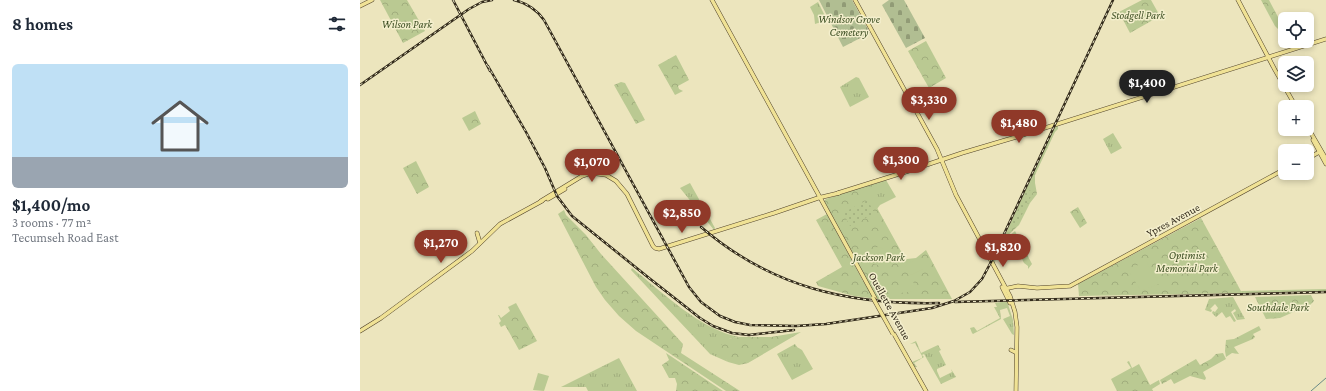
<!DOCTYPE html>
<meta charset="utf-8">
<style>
:root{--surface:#fff;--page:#f2f2f3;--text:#1f2937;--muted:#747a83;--line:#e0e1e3;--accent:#903929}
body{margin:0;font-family:"Crimson Pro",serif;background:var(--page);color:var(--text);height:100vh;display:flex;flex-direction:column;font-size:15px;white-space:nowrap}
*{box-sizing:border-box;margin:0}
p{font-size:13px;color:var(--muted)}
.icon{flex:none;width:22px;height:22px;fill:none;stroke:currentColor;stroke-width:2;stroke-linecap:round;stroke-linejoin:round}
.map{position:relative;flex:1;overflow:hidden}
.panel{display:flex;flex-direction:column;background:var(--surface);width:360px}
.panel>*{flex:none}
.controls{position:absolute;left:918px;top:12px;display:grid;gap:8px}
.controls a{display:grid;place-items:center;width:36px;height:36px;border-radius:6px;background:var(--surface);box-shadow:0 2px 6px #0003;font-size:20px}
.price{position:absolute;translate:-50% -34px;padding:0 9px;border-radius:14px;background:var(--accent);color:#fff;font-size:13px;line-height:26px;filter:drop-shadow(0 1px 2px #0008)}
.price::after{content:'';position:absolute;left:50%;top:24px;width:12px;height:9px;margin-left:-6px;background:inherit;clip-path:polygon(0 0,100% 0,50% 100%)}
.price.selected{background:#222;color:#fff}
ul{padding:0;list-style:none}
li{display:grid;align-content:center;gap:8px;height:212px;padding:0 12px}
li+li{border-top:1px solid var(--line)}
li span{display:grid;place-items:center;height:124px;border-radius:6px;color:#555}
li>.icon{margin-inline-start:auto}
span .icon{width:72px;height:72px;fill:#fffc;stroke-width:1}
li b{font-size:17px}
h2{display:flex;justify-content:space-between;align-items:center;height:48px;padding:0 12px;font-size:17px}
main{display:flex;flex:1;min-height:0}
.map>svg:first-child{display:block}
.grass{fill:url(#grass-tufts)}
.forest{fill:url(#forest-crowns)}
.cemetery{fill:url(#cemetery-stones)}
.garden{fill:url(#garden-dots)}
.pitch{fill:#bac992}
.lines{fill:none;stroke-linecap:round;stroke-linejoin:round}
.stream{stroke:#698a87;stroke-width:1}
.major-casing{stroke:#51432c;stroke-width:4.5}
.major{stroke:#f0e295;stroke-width:3.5}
.rail-casing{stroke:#332b1b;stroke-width:2.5}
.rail{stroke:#f4efcd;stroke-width:1;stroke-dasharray:3;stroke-linecap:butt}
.major-bridge-casing{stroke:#51432c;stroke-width:4.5;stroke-linecap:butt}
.major-bridge{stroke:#f0e295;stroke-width:3.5}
.labels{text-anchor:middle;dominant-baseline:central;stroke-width:3;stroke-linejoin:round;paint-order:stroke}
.park-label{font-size:11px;font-style:italic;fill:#3d4f23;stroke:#f4efcd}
.street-label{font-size:11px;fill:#332b1b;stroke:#f4efcd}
</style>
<main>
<section class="panel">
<h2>8 homes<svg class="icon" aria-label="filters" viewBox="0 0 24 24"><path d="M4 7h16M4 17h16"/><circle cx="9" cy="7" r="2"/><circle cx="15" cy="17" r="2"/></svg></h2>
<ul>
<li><span style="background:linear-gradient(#bfe0f5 75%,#9aa5b1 0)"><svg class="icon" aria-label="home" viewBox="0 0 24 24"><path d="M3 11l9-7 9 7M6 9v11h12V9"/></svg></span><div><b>$1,400/mo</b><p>3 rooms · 77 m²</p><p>Tecumseh Road East</p></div></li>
</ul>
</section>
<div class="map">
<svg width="966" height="391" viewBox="0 0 966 391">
<defs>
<pattern id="grass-tufts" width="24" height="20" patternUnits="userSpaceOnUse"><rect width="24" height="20" fill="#bac992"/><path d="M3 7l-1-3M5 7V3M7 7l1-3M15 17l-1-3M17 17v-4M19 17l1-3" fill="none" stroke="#a0ad7d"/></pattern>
<pattern id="forest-crowns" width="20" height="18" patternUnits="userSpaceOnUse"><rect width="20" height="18" fill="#bac992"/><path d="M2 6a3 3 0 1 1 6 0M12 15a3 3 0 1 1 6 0" fill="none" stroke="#a0ad7d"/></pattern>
<pattern id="cemetery-stones" width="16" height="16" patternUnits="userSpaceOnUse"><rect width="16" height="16" fill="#b1be92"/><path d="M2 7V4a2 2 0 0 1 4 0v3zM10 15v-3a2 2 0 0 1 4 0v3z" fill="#919b76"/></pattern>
<pattern id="garden-dots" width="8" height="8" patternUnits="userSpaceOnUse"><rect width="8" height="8" fill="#bac992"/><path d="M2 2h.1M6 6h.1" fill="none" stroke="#a0ad7d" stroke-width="1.8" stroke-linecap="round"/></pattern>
</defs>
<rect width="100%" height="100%" fill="#ece5bd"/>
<g class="grass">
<path d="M458 2 467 20 455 24 454 15 450 7Z"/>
<path d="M496 77 499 78 509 97 490 107 480 87Z"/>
<path d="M753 133 762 148 751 154 743 139Z"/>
<path d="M526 180 536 197 520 205 517 209 503 187Z"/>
<path d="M330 183 355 228 354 230 320 188Z"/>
<path d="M655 231 672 264 668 269V266L664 263 652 239 648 237Z"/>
<path d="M272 268C302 292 341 330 379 337L369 339 366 359 368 362 350 354 271 270Z"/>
<path d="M966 289V291L882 293 881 291Z"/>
<path d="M873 297 885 319 877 320 873 313 876 311 875 309 871 312 876 321 874 322 870 316 866 318 862 312 856 317 852 313 853 311 855 312 858 308 855 304 850 309 852 310 851 312 845 310 849 299Z"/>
<path d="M647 301 653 320 654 335 652 334 643 319 650 316 647 308 640 310 641 319 613 334 612 333 610 328 614 327 617 331 640 318 634 307H637L635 303Z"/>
<path d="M556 341 561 353 578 345 581 350 579 351 586 365 577 369V371L580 378 592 372 591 369 596 377 581 384 564 354 562 355 564 357 554 363 557 367H555L552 362 562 358V356L555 343 550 344Z"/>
<path d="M435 344 437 347 442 350 453 369 432 380 417 354Z"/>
<path d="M259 358 277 391H228L226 387H201Z"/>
</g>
<g class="forest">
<path d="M20 0H47L65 31 43 43Z"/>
<path d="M782 0H791L800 16 770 33 759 12Z"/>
<path d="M901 0H909L925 30V36L915 26Z"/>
<path d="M566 41 586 78 569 88 548 51Z"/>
<path d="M316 55 329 80 318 86 319 89 323 91 315 95 298 65Z"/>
<path d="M261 82 265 83 285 120 276 124 254 85Z"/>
<path d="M115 111 121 124 109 131 102 118Z"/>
<path d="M698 126V129L695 132 675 175V183L677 194 670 203 659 225 646 237 634 264 633 262 694 127Z"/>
<path d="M56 161 69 187 57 194 43 168Z"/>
<path d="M505 186 543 255 542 256 545 261 547 259 556 258 566 250 592 299H517L494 296 458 286 456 282 482 267 456 220 467 214 503 281H507L464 201 466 199Z"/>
<path d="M718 207 727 223 720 228 710 212Z"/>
<path d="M204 210 206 215 226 235 241 254 323 344 321 353 380 391H366L276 331 259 316 245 300 236 287 198 214Z"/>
<path d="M841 218 882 293 719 296 718 284Z"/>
<path d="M951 295 954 301 945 310H938L920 318 906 319 895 297Z"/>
<path d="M156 303 177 341 159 350 145 325 141 327 139 323 141 321 138 315H139L141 318 150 311 148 307Z"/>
<path d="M899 326 901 330 893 334 895 337 893 339 874 347 879 354 872 353 866 357 865 351 866 340 874 339Z"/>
<path d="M441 332 388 363 379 365 368 362C364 357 360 351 362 344L369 339 379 337H411Z"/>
<path d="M306 353 363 391H316L317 384 315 378H309L302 365 309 360Z"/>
<path d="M863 353 866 359 843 372 846 378 845 380 830 376 814 384 811 379 802 384 800 380 836 359 840 365 851 359 856 354Z"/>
<path d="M769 361 772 368 779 364 790 385 799 380 800 384 792 389 793 391H757L751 379 771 368 767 362Z"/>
</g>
<g class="cemetery">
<path d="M459 0H492L510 33 483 47Z"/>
<path d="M529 0H544L565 38 546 48 522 5Z"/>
</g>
<g class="garden">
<path d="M667 189 673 192 656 227 651 225Z"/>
<path d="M507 200 515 213 490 226 483 213Z"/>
</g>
<g class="pitch">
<circle cx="518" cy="256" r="9"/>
<path d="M557 259H558L563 269 551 275 544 265Z"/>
<path d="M786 261 799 284 781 291 768 270Z"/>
<path d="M540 277 552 280 555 285 557 291 540 293Z"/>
<path d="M178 373 189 376 184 391 173 390Z"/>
</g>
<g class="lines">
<path class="stream" d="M951 391 966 378"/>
<g class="major-casing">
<g id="major">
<path d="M352 0 515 298"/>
<path d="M495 0 577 149 596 195 650 296 655 312 657 327 656 391"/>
<path d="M878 0 915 70 936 107"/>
<path d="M0 6 12 0"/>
<path d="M947 126 966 159"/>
<path d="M953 140 966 164"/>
<path d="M947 159 961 151"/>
<path d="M557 168 602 153 656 137 966 39"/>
<path d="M478 193 558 168"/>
<path d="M188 199 205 189"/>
<path d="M181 201 222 176 231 173 246 175 256 181 267 194 293 246 295 248 299 249 414 213 458 198 479 193"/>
<path d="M117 233 120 243"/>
<path d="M642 287 650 303"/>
<path d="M644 289 658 286 677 288 710 286 925 169"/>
<path d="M0 331 21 318 112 251 140 224 182 201"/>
<path d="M534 334 566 391"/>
<path d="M651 350 655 352"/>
</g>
</g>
<use href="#major" class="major"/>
<g class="rail-casing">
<g id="rail">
<path d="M93 0 130 71"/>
<path d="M154 0C167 3 177 10 184 20L329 287 341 302 360 316 375 322 390 325 436 326 466 324 572 308 594 301 610 292 622 279 631 262 753 0"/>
<path d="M128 66 166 132 185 168 197 196 212 216 289 278 340 318 353 326 372 333 389 335 434 330"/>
<path d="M0 85 109 9 122 2 132 0"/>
<path d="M341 227C411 287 488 305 579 303"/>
<path d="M595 302 966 292"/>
</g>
</g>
<use href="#rail" class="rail"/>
<g class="major-bridge-casing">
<path id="major-bridge" d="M513 298 533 334"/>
</g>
<use href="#major-bridge" class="major-bridge"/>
</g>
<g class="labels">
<g class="park-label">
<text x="778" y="15">Stodgell Park</text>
<text x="489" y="19">Windsor Grove<tspan x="489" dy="13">Cemetery</tspan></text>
<text x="47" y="24">Wilson Park</text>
<text x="827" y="255">Optimist<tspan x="827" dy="13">Memorial Park</tspan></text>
<text x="519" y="257">Jackson Park</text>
<text x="918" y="307">Southdale Park</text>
</g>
<g class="street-label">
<text transform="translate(813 220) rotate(-28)">Ypres Avenue</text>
<text transform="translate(530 306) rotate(61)">Ouellette Avenue</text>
</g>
</g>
</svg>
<div class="controls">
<a><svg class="icon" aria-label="locate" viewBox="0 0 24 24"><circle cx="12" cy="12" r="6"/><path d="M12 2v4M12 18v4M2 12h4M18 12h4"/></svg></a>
<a><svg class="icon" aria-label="layers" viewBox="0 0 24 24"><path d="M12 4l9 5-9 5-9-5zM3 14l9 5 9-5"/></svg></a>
<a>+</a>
<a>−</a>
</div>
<b class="price selected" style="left:787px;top:104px">$1,400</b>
<b class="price" style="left:569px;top:121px">$3,330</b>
<b class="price" style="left:659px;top:144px">$1,480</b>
<b class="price" style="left:541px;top:181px">$1,300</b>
<b class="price" style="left:232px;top:183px">$1,070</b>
<b class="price" style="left:322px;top:234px">$2,850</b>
<b class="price" style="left:81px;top:264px">$1,270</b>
<b class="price" style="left:643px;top:268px">$1,820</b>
</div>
</main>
